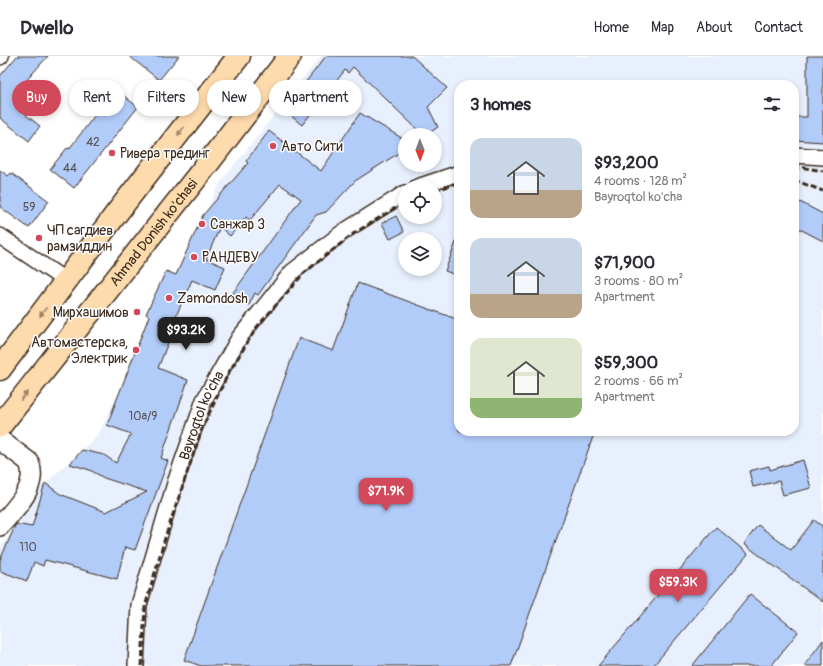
<!DOCTYPE html>
<meta charset="utf-8">
<style>
:root{--surface:#fff;--page:#f2f2f3;--text:#2b2b33;--muted:#7c7c81;--line:#e1e1e2;--accent:#d1495b}
body{margin:0;font-family:Pangolin,sans-serif;background:var(--page);color:var(--text);height:100vh;display:flex;flex-direction:column;font-size:15px;white-space:nowrap}
*{box-sizing:border-box;margin:0}
p{font-size:13px;color:var(--muted)}
.icon{flex:none;width:22px;height:22px;fill:none;stroke:currentColor;stroke-width:2;stroke-linecap:round;stroke-linejoin:round}
.map{position:relative;flex:1;overflow:hidden}
.panel{position:absolute;left:454px;top:24px;width:345px;height:356px;display:flex;flex-direction:column;background:var(--surface);border-radius:16px;box-shadow:0 2px 6px #0003}
.panel>*{flex:none}
.top-card{position:absolute;left:12px;top:24px;width:380px;height:36px;display:flex;gap:8px}
.needle{width:26px;rotate:179deg}
.buttons{position:absolute;left:398px;top:72px;display:grid;gap:8px}
.buttons a{display:grid;place-items:center;width:44px;height:44px;border-radius:50%;background:var(--surface);box-shadow:0 2px 6px #0003;font-size:20px}
.price{position:absolute;translate:-50% -34px;padding:0 9px;border-radius:8px;background:var(--accent);color:#fff;font-size:13px;line-height:26px;filter:drop-shadow(0 1px 2px #0008)}
.price::after{content:'';position:absolute;left:50%;top:24px;width:12px;height:9px;margin-left:-6px;background:inherit;clip-path:polygon(0 0,100% 0,50% 100%)}
.price.current{background:#222;color:#fff}
ul{padding:0;list-style:none}
li{display:flex;align-items:center;gap:12px;height:100px;padding:0 16px}
li span{display:grid;place-items:center;flex:none;width:112px;height:80px;border-radius:12px;color:#555}
li>.icon{margin-inline-start:auto}
span .icon{width:48px;height:48px;fill:#fffc;stroke-width:1}
li b{font-size:17px}
h2{display:flex;justify-content:space-between;align-items:center;height:48px;padding:0 16px;font-size:17px}
.tag{padding:0 14px;border-radius:18px;background:var(--surface);box-shadow:0 2px 6px #0003;font-size:14px;line-height:36px}
.tag.current{background:var(--accent);color:#fff}
header{display:flex;align-items:center;gap:24px;box-sizing:border-box;height:56px;padding:0 20px;background:var(--surface);border-bottom:1px solid var(--line)}
header strong{font-size:19px}
nav{display:flex;gap:22px;margin-inline-start:auto;font-size:14px}
.map>svg:first-child{display:block}
.built{fill:#e8f0fd;fill-rule:evenodd}
.building{fill:#b2ccf9;stroke:#3b2a1e}
.lines{fill:none;stroke-linecap:round;stroke-linejoin:round}
.minor-casing{stroke:#3b2a1e;stroke-width:18}
.tertiary-casing{stroke:#3b2a1e;stroke-width:22}
.primary-casing{stroke:#3b2a1e;stroke-width:25}
.minor{stroke:#fff;stroke-width:15}
.tertiary{stroke:#fff;stroke-width:19}
.primary{stroke:#fedbac;stroke-width:22}
.rail{stroke:#3b2a1e;stroke-width:3;stroke-dasharray:6 3;stroke-linecap:butt}
.oneway{fill:#9c8265}
.poi-dot{fill:#d1495b;stroke:#fff;stroke-width:1.5}
.labels{text-anchor:middle;dominant-baseline:central;stroke-width:3;stroke-linejoin:round;paint-order:stroke}
.number-label{font-size:12px;fill:#595255}
.poi-label{font-size:14px;fill:#3b2a1e;stroke:#fff;text-anchor:start}
.street-label{font-size:14px;fill:#3b2a1e;stroke:#fff}
</style>
<header>
<strong>Dwello</strong>
<nav><a>Home</a><a>Map</a><a>About</a><a>Contact</a></nav>
</header>
<div class="map">
<svg width="823" height="610" viewBox="0 0 823 610">
<rect width="100%" height="100%" fill="#fff"/>
<filter id="ink" filterUnits="userSpaceOnUse"><feTurbulence type="fractalNoise" baseFrequency=".025" numOctaves="2"/><feDisplacementMap in="SourceGraphic" scale="8" xChannelSelector="R" yChannelSelector="G"/><feConvolveMatrix kernelMatrix="1 2 1 2 8 2 1 2 1" color-interpolation-filters="sRGB"/></filter>
<g filter="url(#ink)">
<path class="built" d="M321 0H823V610H0V493L37 435 98 379 220 127ZM459 29H794V375H459ZM405 79H435V109H405ZM405 131H435V161H405ZM405 183H435V213H405Z"/>
<g class="building">
<path d="M17 0H48L24 27 41 40 26 59 40 70 29 85 0 62V20Z"/>
<path d="M129 0H179L159 24Z"/>
<path d="M326 0H412L447 32 428 51 438 71 426 79H423L353 11 348 17 345 14 302 69 284 54Z"/>
<path d="M807 0H823V86L794 84V61H807Z"/>
<path d="M115 33 138 51 74 132 50 113 67 92 69 93Z"/>
<path d="M360 57 405 84V93L355 125 326 156 316 159 258 239 255 237 249 249 230 241 301 143 280 128 250 164 246 161 230 180 220 171 206 203 225 211 215 234 192 224 168 278 171 279 158 312 188 324 161 402 168 405 135 494 125 491 117 523 45 504 43 510 34 506 27 525 0 515V504L16 468 32 471 45 427 60 438 106 456 147 436 104 422 90 414 70 408 82 394 104 399 116 407 131 378 107 369 149 260 146 258 166 215 176 219 203 159 248 107 246 105 269 75 321 115Z"/>
<path d="M0 114 8 120 11 117 49 145 29 172 0 151Z"/>
<path d="M794 146 799 148 800 146 823 158V185L794 170Z"/>
<path d="M396 160 404 176 390 183 382 167Z"/>
<path d="M458 181H459V220L445 215Z"/>
<path d="M358 227 459 264V375H595L511 610H201L184 604 299 282 333 295Z"/>
<path d="M803 404 811 432 783 439 779 425 753 431 749 415 769 410 770 414Z"/>
<path d="M814 464 822 470 823 474V546L744 488 758 469 791 494Z"/>
<path d="M716 471 748 498 653 610H598Z"/>
<path d="M750 538 798 576 771 610H692Z"/>
<path d="M823 584V610H804Z"/>
</g>
<g class="lines">
<g class="minor-casing">
<g id="minor">
<path d="M0 1 1 0"/>
<path d="M794 99 823 101"/>
<path d="M417 131 459 117"/>
<path d="M0 180 66 225"/>
<path id="s1" d="M136 610 139 549 176 424 204 344 239 282 292 216 343 176 405 137"/>
</g>
</g>
<g class="tertiary-casing">
<path id="tertiary" d="M0 384 29 406C39 431 15 452 0 470"/>
</g>
<g class="primary-casing">
<g id="primary">
<path d="M0 313 116 158 239 0"/>
<path id="s2" d="M0 370 212 102 290 0"/>
</g>
</g>
<use href="#minor" class="minor"/>
<use href="#tertiary" class="tertiary"/>
<use href="#primary" class="primary"/>
<g class="rail">
<path d="M794 110 823 115"/>
<path d="M794 124 823 135"/>
<path d="M435 135 459 126"/>
<path d="M142 610 145 551 165 482 203 370 229 316 257 271 304 217 353 178 405 146"/>
</g>
</g>
<defs><path id="oneway-solid" d="M-6-.8H1V-3.2L6.5 0L1 3.2V.8H-6Z"/></defs>
<g class="oneway">
<use href="#oneway-solid" transform="translate(181 75) rotate(128)"/>
<use href="#oneway-solid" transform="translate(43 256) rotate(127)"/>
<use href="#oneway-solid" transform="translate(24 340) rotate(-52)"/>
</g>
</g>
<g class="poi-dot">
<circle cx="273" cy="90" r="4"/>
<circle cx="112" cy="97" r="4"/>
<circle cx="202" cy="168" r="4"/>
<circle cx="39" cy="182" r="4"/>
<circle cx="194" cy="201" r="4"/>
<circle cx="169" cy="242" r="4"/>
<circle cx="137" cy="256" r="4"/>
<circle cx="136" cy="294" r="4"/>
</g>
<g class="labels">
<g class="number-label">
<text x="93" y="86">42</text>
<text x="70" y="112">44</text>
<text x="29" y="151">59</text>
<text x="143" y="360">10a/9</text>
<text x="28" y="491">110</text>
</g>
<g class="poi-label">
<text x="281" y="90">Авто Сити</text>
<text x="120" y="97">Ривера трединг</text>
<text x="210" y="168">Санжар 3</text>
<text x="47" y="174">ЧП сагдиев<tspan x="47" dy="16">рамзиддин</tspan></text>
<text x="202" y="201">РАНДЕВУ</text>
<text x="177" y="242">Zamondosh</text>
<text x="129" y="256" text-anchor="end">Мирхашимов</text>
<text x="128" y="286" text-anchor="end">Автомастерска,<tspan x="128" dy="16">Электрик</tspan></text>
</g>
<g class="street-label">
<text stroke="none"><textPath href="#s2" startOffset="247">Ahmad Donish ko'chasi</textPath></text>
<text stroke="none"><textPath href="#s1" startOffset="261">Bayroqtol ko'cha</textPath></text>
</g>
</g>
</svg>
<div class="buttons">
<a><svg class="needle" viewBox="-14 -14 28 28"><path d="M0-13l5 13h-10z" fill="#e53935"/><path d="M0 13l5-13h-10z" fill="#7c7c81"/></svg></a>
<a><svg class="icon" aria-label="locate" viewBox="0 0 24 24"><circle cx="12" cy="12" r="6"/><path d="M12 2v4M12 18v4M2 12h4M18 12h4"/></svg></a>
<a><svg class="icon" aria-label="layers" viewBox="0 0 24 24"><path d="M12 4l9 5-9 5-9-5zM3 14l9 5 9-5"/></svg></a>
</div>
<b class="price current" style="left:186px;top:295px">$93.2K</b>
<b class="price" style="left:386px;top:456px">$71.9K</b>
<b class="price" style="left:678px;top:547px">$59.3K</b>
<div class="top-card">
<a class="tag current">Buy</a>
<a class="tag">Rent</a>
<a class="tag">Filters</a>
<a class="tag">New</a>
<a class="tag">Apartment</a>
</div>
<section class="panel">
<h2>3 homes<svg class="icon" aria-label="filters" viewBox="0 0 24 24"><path d="M4 7h16M4 17h16"/><circle cx="9" cy="7" r="2"/><circle cx="15" cy="17" r="2"/></svg></h2>
<ul>
<li><span style="background:linear-gradient(#c9d6e8 65%,#b9a48a 0)"><svg class="icon" aria-label="home" viewBox="0 0 24 24"><path d="M3 11l9-7 9 7M6 9v11h12V9"/></svg></span><div><b>$93,200</b><p>4 rooms · 128 m²</p><p>Bayroqtol ko'cha</p></div></li>
<li><span style="background:linear-gradient(#c9d6e8 70%,#b9a48a 0)"><svg class="icon" aria-label="home" viewBox="0 0 24 24"><path d="M3 11l9-7 9 7M6 9v11h12V9"/></svg></span><div><b>$71,900</b><p>3 rooms · 80 m²</p><p>Apartment</p></div></li>
<li><span style="background:linear-gradient(#dfe7d0 75%,#8fb573 0)"><svg class="icon" aria-label="home" viewBox="0 0 24 24"><path d="M3 11l9-7 9 7M6 9v11h12V9"/></svg></span><div><b>$59,300</b><p>2 rooms · 66 m²</p><p>Apartment</p></div></li>
</ul>
</section>
</div>
